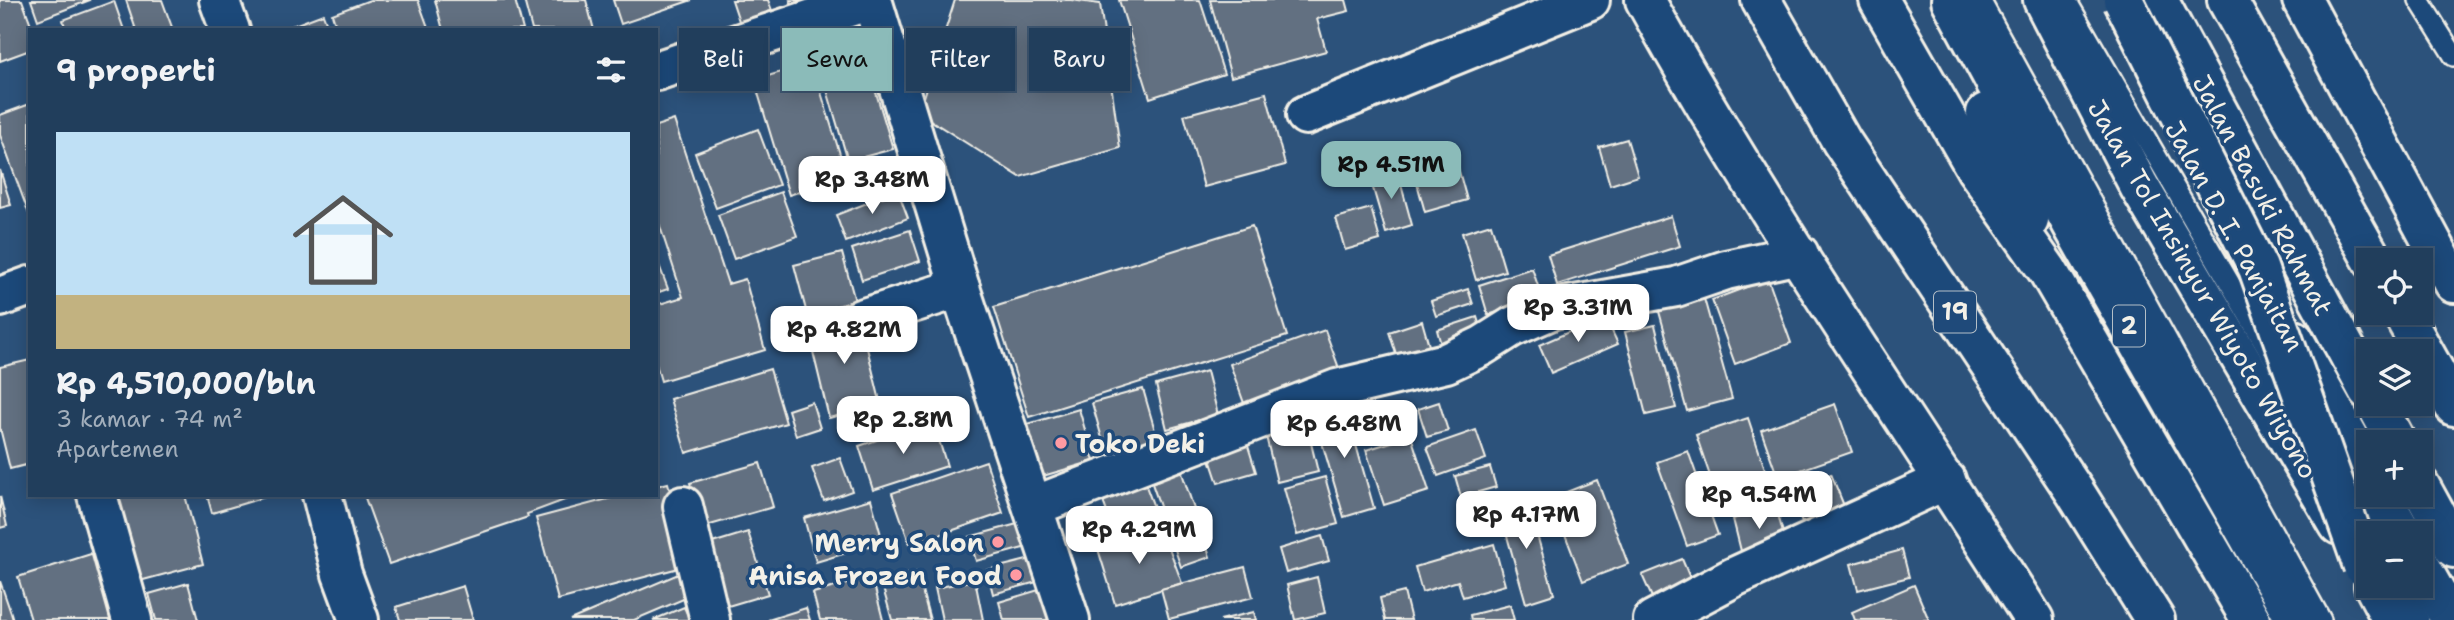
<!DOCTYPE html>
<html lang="id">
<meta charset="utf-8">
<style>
:root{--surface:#213e5c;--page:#294562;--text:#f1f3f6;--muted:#a2aebb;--line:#3e5772;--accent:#8bbbb9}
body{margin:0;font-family:"Shantell Sans",sans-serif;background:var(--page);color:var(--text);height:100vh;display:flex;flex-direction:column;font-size:26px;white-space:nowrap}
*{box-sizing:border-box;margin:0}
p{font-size:23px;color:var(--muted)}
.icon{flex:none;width:38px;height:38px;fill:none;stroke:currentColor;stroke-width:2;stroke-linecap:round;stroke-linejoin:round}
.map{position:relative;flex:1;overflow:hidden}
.side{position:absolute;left:28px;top:28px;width:630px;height:469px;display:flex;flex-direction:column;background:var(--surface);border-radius:0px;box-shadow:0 4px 18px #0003,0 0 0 2px var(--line)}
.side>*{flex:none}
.guide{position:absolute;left:679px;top:28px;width:665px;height:63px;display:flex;gap:14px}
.controls{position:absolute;left:2356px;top:248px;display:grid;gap:14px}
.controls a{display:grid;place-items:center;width:77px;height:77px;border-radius:0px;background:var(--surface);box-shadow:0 4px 18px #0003,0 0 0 2px var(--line);font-size:35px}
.price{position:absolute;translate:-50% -60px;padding:0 16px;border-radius:14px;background:#fff;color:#222;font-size:23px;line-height:46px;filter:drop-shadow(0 2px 4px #0008)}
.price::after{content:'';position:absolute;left:50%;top:42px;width:21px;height:16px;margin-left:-10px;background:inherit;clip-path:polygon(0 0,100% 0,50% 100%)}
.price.on{background:var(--accent);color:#111}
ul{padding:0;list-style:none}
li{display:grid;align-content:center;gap:14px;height:371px;padding:0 28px}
li span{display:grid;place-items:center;height:217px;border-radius:0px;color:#555}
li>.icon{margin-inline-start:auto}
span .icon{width:126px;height:126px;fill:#fffc;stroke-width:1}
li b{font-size:30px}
h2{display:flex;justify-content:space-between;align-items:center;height:84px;padding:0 28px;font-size:30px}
.chip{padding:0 24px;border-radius:0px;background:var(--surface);box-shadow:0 4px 18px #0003,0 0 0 2px var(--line);font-size:24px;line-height:63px}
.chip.on{background:var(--accent);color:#111}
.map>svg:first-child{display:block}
.building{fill:#627081;stroke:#f4f1e8;stroke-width:2}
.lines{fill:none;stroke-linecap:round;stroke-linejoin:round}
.lane-casing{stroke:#f4f1e8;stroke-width:24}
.street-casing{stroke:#f4f1e8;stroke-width:44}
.secondary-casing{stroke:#f4f1e8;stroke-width:44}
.highway-casing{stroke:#f4f1e8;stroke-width:44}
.lane{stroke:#1f4a7a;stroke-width:19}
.street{stroke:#1f4a7a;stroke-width:38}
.secondary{stroke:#1f4a7a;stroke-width:38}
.highway{stroke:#1f4a7a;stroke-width:38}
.highway-bridge-casing{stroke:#f4f1e8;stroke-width:44;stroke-linecap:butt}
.highway-bridge{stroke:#1f4a7a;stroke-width:38}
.poi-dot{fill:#ff9aa2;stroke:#1f4a7a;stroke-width:2.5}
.labels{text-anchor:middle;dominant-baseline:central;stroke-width:7;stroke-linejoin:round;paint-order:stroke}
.shield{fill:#1f4a7a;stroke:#b4bfc7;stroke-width:2}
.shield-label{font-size:24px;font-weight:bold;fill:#f4f1e8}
.street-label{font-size:26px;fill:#f4f1e8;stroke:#1f4a7a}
.poi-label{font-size:26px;font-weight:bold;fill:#f4f1e8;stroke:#1f4a7a;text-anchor:end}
</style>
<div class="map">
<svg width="2454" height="620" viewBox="0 0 2454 620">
<rect width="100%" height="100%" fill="#2c527b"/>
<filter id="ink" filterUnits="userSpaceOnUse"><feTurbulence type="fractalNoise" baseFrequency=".0143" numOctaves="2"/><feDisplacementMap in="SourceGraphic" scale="14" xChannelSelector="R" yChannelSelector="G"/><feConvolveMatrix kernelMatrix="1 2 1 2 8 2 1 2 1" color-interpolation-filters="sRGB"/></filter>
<g filter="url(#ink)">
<g class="building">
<path d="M0 0H22L33 30H30V50L0 61Z"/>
<path d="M31 0H90L38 20Z"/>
<path d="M126 0H162L173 30H136Z"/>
<path d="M370 0H418L429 30H337L332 14Z"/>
<path d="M435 0H515L523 30H443Z"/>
<path d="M524 0H586L594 30H532Z"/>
<path d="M613 0H692L621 24Z"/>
<path d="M732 0H768L774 16 741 27Z"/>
<path d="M790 0H825L795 13Z"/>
<path d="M955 0H1071L1100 4 1120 148 1020 177 919 113Z"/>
<path d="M1119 0H1200L1224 74 1150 98Z"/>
<path d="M1210 0H1346L1349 11 1317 19 1326 51 1231 77Z"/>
<path d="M114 1 124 30H66L63 20Z"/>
<path d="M323 14 329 30H281Z"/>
<path d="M861 43 893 149 848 161 817 56Z"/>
<path d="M812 63 847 177 789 195 754 80Z"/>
<path d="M1266 93 1285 165 1204 187 1184 115Z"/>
<path d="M30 104V217L0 135V115Z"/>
<path d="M674 120 728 284 745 279 765 350 661 381 656 364V305L683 297 656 214V126Z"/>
<path d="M758 129 779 185 716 208 695 153Z"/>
<path d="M1627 139 1638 176 1610 185 1599 147Z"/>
<path d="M1455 157 1467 200 1425 212 1413 169Z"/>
<path d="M0 170 11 205 0 208Z"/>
<path d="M1397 170 1412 225 1386 233 1370 178Z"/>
<path d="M898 191 908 218 846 242 836 215Z"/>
<path d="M781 192 797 236 734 259 718 215Z"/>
<path d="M1371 208 1380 240 1345 250 1336 218Z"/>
<path d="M1671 216 1680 246 1557 285 1548 255Z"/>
<path d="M1491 224 1505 271 1476 280 1462 233Z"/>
<path d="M1252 226 1287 336 1029 417 994 307Z"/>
<path d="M910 230 920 261 862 280 852 249Z"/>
<path d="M842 253 855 301 807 314 794 265Z"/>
<path d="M656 257 668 289 656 293Z"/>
<path d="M1532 268 1542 298 1488 315 1479 285Z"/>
<path d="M1768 279 1791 343 1735 364 1712 300Z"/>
<path d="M1468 289 1473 304 1436 316 1431 301Z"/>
<path d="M1703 295 1732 399 1687 411 1658 308Z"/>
<path d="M859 315 881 405 829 418 807 327Z"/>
<path d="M1605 316 1618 344 1551 373 1539 345Z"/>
<path d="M1477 317 1483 336 1442 348 1437 330Z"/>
<path d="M1422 321 1430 349 1398 360 1389 332Z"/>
<path d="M1655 325 1676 408 1646 415 1625 332Z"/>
<path d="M1325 330 1340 371 1245 406 1230 364Z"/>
<path d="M30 360V464L10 469 0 428V367Z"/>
<path d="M770 369 786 423 686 453 670 399Z"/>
<path d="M1207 371 1218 415 1167 429 1156 385Z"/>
<path d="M1143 389 1158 441 1107 456 1092 403Z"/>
<path d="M812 402 820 428 796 436 788 410Z"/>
<path d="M1439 402 1448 431 1427 437 1418 409Z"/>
<path d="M1344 403 1374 508 1344 517 1313 412Z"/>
<path d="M1835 404 1852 452 1778 478 1761 430Z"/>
<path d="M1079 409 1094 461 1043 476 1028 424Z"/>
<path d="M1305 418 1318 472 1277 482 1264 428Z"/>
<path d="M1748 418 1773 493 1722 511 1696 435Z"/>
<path d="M933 421 947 466 873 490 859 446Z"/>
<path d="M1476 430 1486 459 1438 476 1427 447Z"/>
<path d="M1244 433 1256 472 1218 483 1205 444Z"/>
<path d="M1411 436 1429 491 1384 505 1366 450Z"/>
<path d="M1688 451 1718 535 1687 546 1657 462Z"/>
<path d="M840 458 852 491 824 501 812 468Z"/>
<path d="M1177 458 1210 557 1181 567 1147 469Z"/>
<path d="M986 461 1003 513 910 545 892 493Z"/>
<path d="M760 463 773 507 703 527 690 483Z"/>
<path d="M1490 467 1496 487 1461 497 1455 476Z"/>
<path d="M1140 470 1161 526 1118 542 1097 485Z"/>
<path d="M1831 474 1849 518 1807 535 1789 491Z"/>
<path d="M1325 477 1338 524 1297 535 1284 488Z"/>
<path d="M1597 480 1628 564 1583 581 1551 498Z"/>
<path d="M668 483 690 565 558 600 536 518 623 495H656V486Z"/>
<path d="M108 495H185L203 564 132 583Z"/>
<path d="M207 495H272L212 513Z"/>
<path d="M364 495H578L527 514 528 517 389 564Z"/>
<path d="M0 496 7 526 0 528Z"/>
<path d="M871 499 883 542 816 562 804 518Z"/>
<path d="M1527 500 1554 594 1526 603 1499 508Z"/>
<path d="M1776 507 1786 544 1742 555 1733 519Z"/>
<path d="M1021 523 1027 547 976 561 969 537Z"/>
<path d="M1161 526 1182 583 1115 604 1098 549Z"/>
<path d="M748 532 768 594 728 606 709 544Z"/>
<path d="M1322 536 1329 561 1286 573 1279 549Z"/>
<path d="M1494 544 1505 585 1463 597 1458 581 1422 592 1415 567Z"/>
<path d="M1902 550 1909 577 1858 590 1851 564Z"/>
<path d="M94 553 115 620H31L18 577Z"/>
<path d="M1039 557 1044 580 993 594 987 570Z"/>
<path d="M1682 559 1693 585 1654 602 1642 575Z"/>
<path d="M1245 567 1253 597 1169 619 1161 589Z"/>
<path d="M683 572 693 595 634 620H570Z"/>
<path d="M917 572 930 620H892L881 581Z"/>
<path d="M872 577 883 620H820L813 593Z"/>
<path d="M1317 577 1325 613 1295 620 1287 585Z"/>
<path d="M975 580 983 620H942L935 588Z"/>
<path d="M0 581 11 613 13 620H0Z"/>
<path d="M188 583 198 620H156L149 594Z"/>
<path d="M1914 585 1929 620H1855L1852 612Z"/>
<path d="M463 586 473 620H400L396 607Z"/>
<path d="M1052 586 1062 620H1004L999 602Z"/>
<path d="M1404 592 1411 620H1385L1380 598Z"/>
<path d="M1510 605 1514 620H1471L1470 615Z"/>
<path d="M684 607 690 620H653Z"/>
<path d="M806 608 810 620H768Z"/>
<path d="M1254 612 1256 620H1220Z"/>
</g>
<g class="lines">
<g class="lane-casing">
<g id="lane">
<path d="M1980 0 2321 620"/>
<path d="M2066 0 2276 363"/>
<path d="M2419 0 2454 56"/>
<path d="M2356 501 2374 534"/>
<path d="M2401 586 2419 620"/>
</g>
</g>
<g class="street-casing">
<g id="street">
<path d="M219 0 230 30"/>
<path d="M872 0 960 288 1070 620"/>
<path d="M1306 115 1590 0"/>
<path d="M861 319 960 288"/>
<path d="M97 495 132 620"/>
<path d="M322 495 342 574 359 620"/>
<path d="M683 506 710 620"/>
<path d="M1034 506 1337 389 1446 363 1482 346 1512 327 1553 309 1676 287 1726 270 1799 254"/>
<path d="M1653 620 1734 577 1946 480"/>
</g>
</g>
<g class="secondary-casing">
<g id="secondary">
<path d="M1645 0C1763 214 1904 414 2034 620"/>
<path d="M2158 0 2368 390"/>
<path d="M656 71 870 0"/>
<path d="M0 297 30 286"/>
<path d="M2376 404 2397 443"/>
<path d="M2420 486 2454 548"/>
</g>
</g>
<g class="highway-casing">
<g id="highway">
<path d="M1761 0 1842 142 2075 492 2155 620"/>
<path d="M1879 0 1976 169 2048 271 2251 620"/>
<path d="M1951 0 2075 230 2296 620"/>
<path d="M2043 0 2139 186 2339 525"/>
<path d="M2227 0 2373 261"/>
<path d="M2302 0 2454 283"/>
<path d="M1986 113 2029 220"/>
<path d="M2402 313 2454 406"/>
<path d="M2294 340 2368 471"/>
<path d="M2381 495 2403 534"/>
<path d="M2420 565 2451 620"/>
<path d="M2374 586 2392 620"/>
</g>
</g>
<use href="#lane" class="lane"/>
<use href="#street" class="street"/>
<use href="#secondary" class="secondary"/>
<use href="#highway" class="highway"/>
<g class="highway-bridge-casing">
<path id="highway-bridge" d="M2123 0 2258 268 2363 566"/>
</g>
<use href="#highway-bridge" class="highway-bridge"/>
</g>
</g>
<g class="poi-dot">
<circle cx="1061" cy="443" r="7"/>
<circle cx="998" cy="542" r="7"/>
<circle cx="1016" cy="575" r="7"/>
</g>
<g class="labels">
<g class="shield">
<rect x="1934" y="291.5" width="42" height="41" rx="5"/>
<rect x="2113" y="305.5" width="32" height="41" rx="5"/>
</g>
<g class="shield-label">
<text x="1955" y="312">19</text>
<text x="2129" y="326">2</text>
</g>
<g class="street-label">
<text transform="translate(2263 195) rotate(62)">Jalan Basuki Rahmat</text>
<text transform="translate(2235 236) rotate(61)">Jalan D. I. Panjaitan</text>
<text transform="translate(2203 289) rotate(60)">Jalan Tol Insinyur Wiyoto Wiyono</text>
</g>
<g class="poi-label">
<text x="1075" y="443" text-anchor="start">Toko Deki</text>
<text x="984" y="542">Merry Salon</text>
<text x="1002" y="575">Anisa Frozen Food</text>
</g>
</g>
</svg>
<div class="controls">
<a><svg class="icon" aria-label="locate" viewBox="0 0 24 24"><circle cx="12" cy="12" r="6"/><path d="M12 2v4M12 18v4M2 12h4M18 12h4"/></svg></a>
<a><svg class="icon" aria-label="layers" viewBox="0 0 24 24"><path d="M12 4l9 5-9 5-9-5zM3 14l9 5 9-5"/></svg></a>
<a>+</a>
<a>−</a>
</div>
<b class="price on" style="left:1391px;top:201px">Rp 4.51M</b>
<b class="price" style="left:872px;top:216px">Rp 3.48M</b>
<b class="price" style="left:1578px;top:344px">Rp 3.31M</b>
<b class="price" style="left:844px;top:366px">Rp 4.82M</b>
<b class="price" style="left:903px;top:456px">Rp 2.8M</b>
<b class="price" style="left:1344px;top:460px">Rp 6.48M</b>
<b class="price" style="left:1759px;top:531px">Rp 9.54M</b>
<b class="price" style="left:1526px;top:551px">Rp 4.17M</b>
<b class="price" style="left:1139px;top:566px">Rp 4.29M</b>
<div class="guide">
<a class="chip">Beli</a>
<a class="chip on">Sewa</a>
<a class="chip">Filter</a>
<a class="chip">Baru</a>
</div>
<section class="side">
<h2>9 properti<svg class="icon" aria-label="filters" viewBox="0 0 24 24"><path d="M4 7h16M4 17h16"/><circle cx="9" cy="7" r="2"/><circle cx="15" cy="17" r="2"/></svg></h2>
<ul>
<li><span style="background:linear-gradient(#bfe0f5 75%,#c2b280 0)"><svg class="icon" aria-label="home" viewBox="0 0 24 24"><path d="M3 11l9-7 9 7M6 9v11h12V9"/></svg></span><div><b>Rp 4,510,000/bln</b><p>3 kamar · 74 m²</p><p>Apartemen</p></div></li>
</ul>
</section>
</div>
